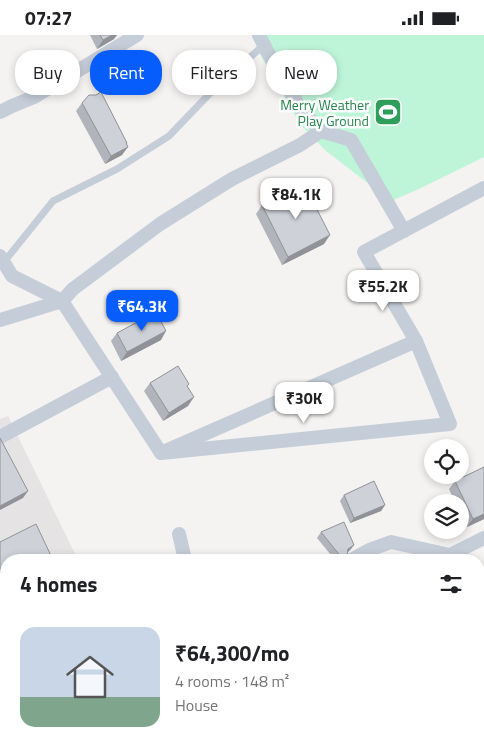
<!DOCTYPE html>
<meta charset="utf-8">
<style>
:root{--surface:#fff;--page:#f6f6f6;--text:#202124;--muted:#757577;--line:#e0e0e0;--accent:#065dfb}
body{margin:0;font-family:"Titillium Web",sans-serif;background:var(--page);color:var(--text);height:100vh;display:flex;flex-direction:column;font-size:19px;white-space:nowrap}
*{box-sizing:border-box;margin:0}
p{font-size:16px;color:var(--muted)}
.icon{flex:none;width:28px;height:28px;fill:none;stroke:currentColor;stroke-width:2;stroke-linecap:round;stroke-linejoin:round}
.map{position:relative;flex:1;overflow:hidden}
.drawer{position:absolute;left:0px;top:519px;width:485px;height:196px;display:flex;flex-direction:column;background:var(--surface);border-radius:20px 20px 0 0;box-shadow:0 2px 8px #0003}
.drawer>*{flex:none}
.top-card{position:absolute;left:15px;top:15px;width:455px;height:45px;display:flex;gap:10px}
.controls{position:absolute;left:424px;top:404px;display:grid;gap:10px}
.controls a{display:grid;place-items:center;width:45px;height:45px;border-radius:50%;background:var(--surface);box-shadow:0 2px 8px #0003;font-size:25px}
.price{position:absolute;translate:-50% -42px;padding:0 11px;border-radius:10px;background:#fff;color:#222;font-size:16px;line-height:32px;filter:drop-shadow(0 1px 2px #0008)}
.price::after{content:'';position:absolute;left:50%;top:30px;width:15px;height:11px;margin-left:-8px;background:inherit;clip-path:polygon(0 0,100% 0,50% 100%)}
.price.on{background:var(--accent);color:#fff}
ul{padding:0;list-style:none}
li{display:flex;align-items:center;gap:15px;height:125px;padding:0 20px}
li+li{border-top:1px solid var(--line)}
li span{display:grid;place-items:center;flex:none;width:140px;height:100px;border-radius:15px;color:#555}
li>.icon{margin-inline-start:auto}
span .icon{width:60px;height:60px;fill:#fffc;stroke-width:1}
li b{font-size:21px}
h2{display:flex;justify-content:space-between;align-items:center;height:60px;padding:0 20px;font-size:21px}
.tag{padding:0 18px;border-radius:20px;background:var(--surface);box-shadow:0 2px 8px #0003;font-size:18px;line-height:45px}
.tag.on{background:var(--accent);color:#fff}
.status{display:flex;justify-content:space-between;align-items:center;height:35px;padding:0 25px;background:var(--surface);direction:ltr}
.status svg{height:14px;fill:currentColor}
.map>svg:first-child{display:block}
.education{fill:#e6e3e4}
.green{fill:#bef5d8}
.lines{fill:none;stroke-linecap:round;stroke-linejoin:round}
.lane{stroke:#c5cdd8;stroke-width:7}
.street{stroke:#c5cdd8;stroke-width:14}
.wall{fill:#b1b4ba}
.shaded-wall{fill:#909297}
.building{fill:#ced1d8;stroke:#909297}
.labels{text-anchor:middle;dominant-baseline:central;stroke-width:5;stroke-linejoin:round;paint-order:stroke}
.leisure-label{font-size:14px;fill:#27864d;stroke:#fff;text-anchor:end}
</style>
<div class="status"><b>07:27</b><svg viewBox="0 0 49 12"><path d="M0 12V9h3v3zM5 12V6h3v6zM10 12V3h3v9zM15 12V0h3v12zM26 1h20v11H26zM47 4h2v5h-2z"/></svg></div>
<div class="map">
<svg width="484" height="714" viewBox="0 0 484 714">
<rect width="100%" height="100%" fill="#f5f2f2"/>
<path class="education" d="M8 381 78 525H6V709H162L152 714H0V384Z"/>
<path class="green" d="M252 0H484V122L419 154 391 166 326 116 300 89 262 23Z"/>
<g class="lines">
<path class="lane" d="M4 227 53 166 117 134 169 101 216 52 264 10"/>
<g class="street">
<path d="M0 77 12 71 34 62 137 0"/>
<path d="M321 96 351 105 404 196"/>
<path d="M0 221 12 241 62 266 161 418 416 306"/>
<path d="M0 285 62 266 73 254 160 189 232 144 300 110 321 96 300 73 267 16 259 0"/>
<path d="M0 402 112 342"/>
<path d="M161 418 450 389 416 306 364 217 484 153"/>
<path d="M179 499 185 525"/>
<path d="M450 520 484 503"/>
<path d="M351 525 369 515 391 507 450 520 456 525"/>
<path d="M479 541 484 545"/>
<path d="M0 712 6 709"/>
</g>
</g>
<g class="wall">
<path d="M90 0H117L114 4 97 14Z"/>
<path d="M82 68 127 108 122 120 105 129 76 76Z"/>
<path d="M262 170 324 209 282 230 256 179Z"/>
<path d="M117 298 161 305 121 326 111 306Z"/>
<path d="M150 348 189 349 187 352 188 371 163 386 144 356Z"/>
<path d="M455 446 484 484 467 492 460 478V468H455L449 454Z"/>
<path d="M344 460 385 470 381 476 350 488 340 466Z"/>
<path d="M321 497 354 510 350 515 347 518 343 525H335L317 503Z"/>
<path d="M0 507 6 525V586L0 574Z"/>
<path d="M78 709H133L121 714H81Z"/>
</g>
<g class="shaded-wall">
<path d="M112 0H117L114 4 97 14 103 5Z"/>
<path d="M127 108 121 115 128 112 122 120 105 129 111 121Z"/>
<path d="M330 200 324 209 282 230 288 222Z"/>
<path d="M166 296 161 305 121 326 127 317Z"/>
<path d="M194 362 188 371 163 386 169 378Z"/>
<path d="M28 456 23 463 0 475V471Z"/>
<path d="M385 470 381 476 350 488 354 483Z"/>
<path d="M484 479V484L467 492 473 484Z"/>
<path d="M354 510 350 515 344 520 348 514Z"/>
<path d="M347 521 343 525H340L342 523Z"/>
<path d="M117 709H133L121 714H104Z"/>
</g>
<g class="building">
<path d="M100 0H112L103 5Z"/>
<path d="M101 57 127 108H126L128 112 111 121 82 68 89 60H96Z"/>
<path d="M304 149 330 200 288 222 262 170Z"/>
<path d="M156 277 166 296 127 317 117 298Z"/>
<path d="M178 331 189 349 187 351 194 362 169 378 150 348Z"/>
<path d="M0 403 28 456 0 471Z"/>
<path d="M484 432V479L473 484 455 446Z"/>
<path d="M374 446 385 470 354 483 344 460Z"/>
<path d="M344 487 354 510 348 514 347 521 342 523 321 497Z"/>
<path d="M36 489 53 525H6V561L0 549V507Z"/>
<path d="M91 709H117L104 714H92Z"/>
</g>
<defs>
<g id="stadium-square" transform="scale(1.4375)"><rect x="-9" y="-9" width="18" height="18" rx="4" fill="#2e9e5b" stroke="#fff"/><path d="M0-5a6.5 5 0 1 0 0 10a6.5 5 0 1 0 0-10ZM-3.5-1.8h7v3.6h-7Z" fill="#fff"/></g>
</defs>
<g fill-rule="evenodd">
<use href="#stadium-square" x="388" y="77"/>
</g>
<g class="labels">
<g class="leisure-label">
<text x="369" y="69">Merry Weather<tspan x="369" dy="16">Play Ground</tspan></text>
</g>
</g>
</svg>
<div class="controls">
<a><svg class="icon" aria-label="locate" viewBox="0 0 24 24"><circle cx="12" cy="12" r="6"/><path d="M12 2v4M12 18v4M2 12h4M18 12h4"/></svg></a>
<a><svg class="icon" aria-label="layers" viewBox="0 0 24 24"><path d="M12 4l9 5-9 5-9-5zM3 14l9 5 9-5"/></svg></a>
</div>
<b class="price" style="left:296px;top:185px">₹84.1K</b>
<b class="price" style="left:383px;top:277px">₹55.2K</b>
<b class="price on" style="left:142px;top:297px">₹64.3K</b>
<b class="price" style="left:304px;top:389px">₹30K</b>
<div class="top-card">
<a class="tag">Buy</a>
<a class="tag on">Rent</a>
<a class="tag">Filters</a>
<a class="tag">New</a>
</div>
<section class="drawer">
<h2>4 homes<svg class="icon" aria-label="filters" viewBox="0 0 24 24"><path d="M4 7h16M4 17h16"/><circle cx="9" cy="7" r="2"/><circle cx="15" cy="17" r="2"/></svg></h2>
<ul>
<li><span style="background:linear-gradient(#c9d6e8 70%,#7fa58c 0)"><svg class="icon" aria-label="home" viewBox="0 0 24 24"><path d="M3 11l9-7 9 7M6 9v11h12V9"/></svg></span><div><b>₹64,300/mo</b><p>4 rooms · 148 m²</p><p>House</p></div></li>
</ul>
</section>
</div>
